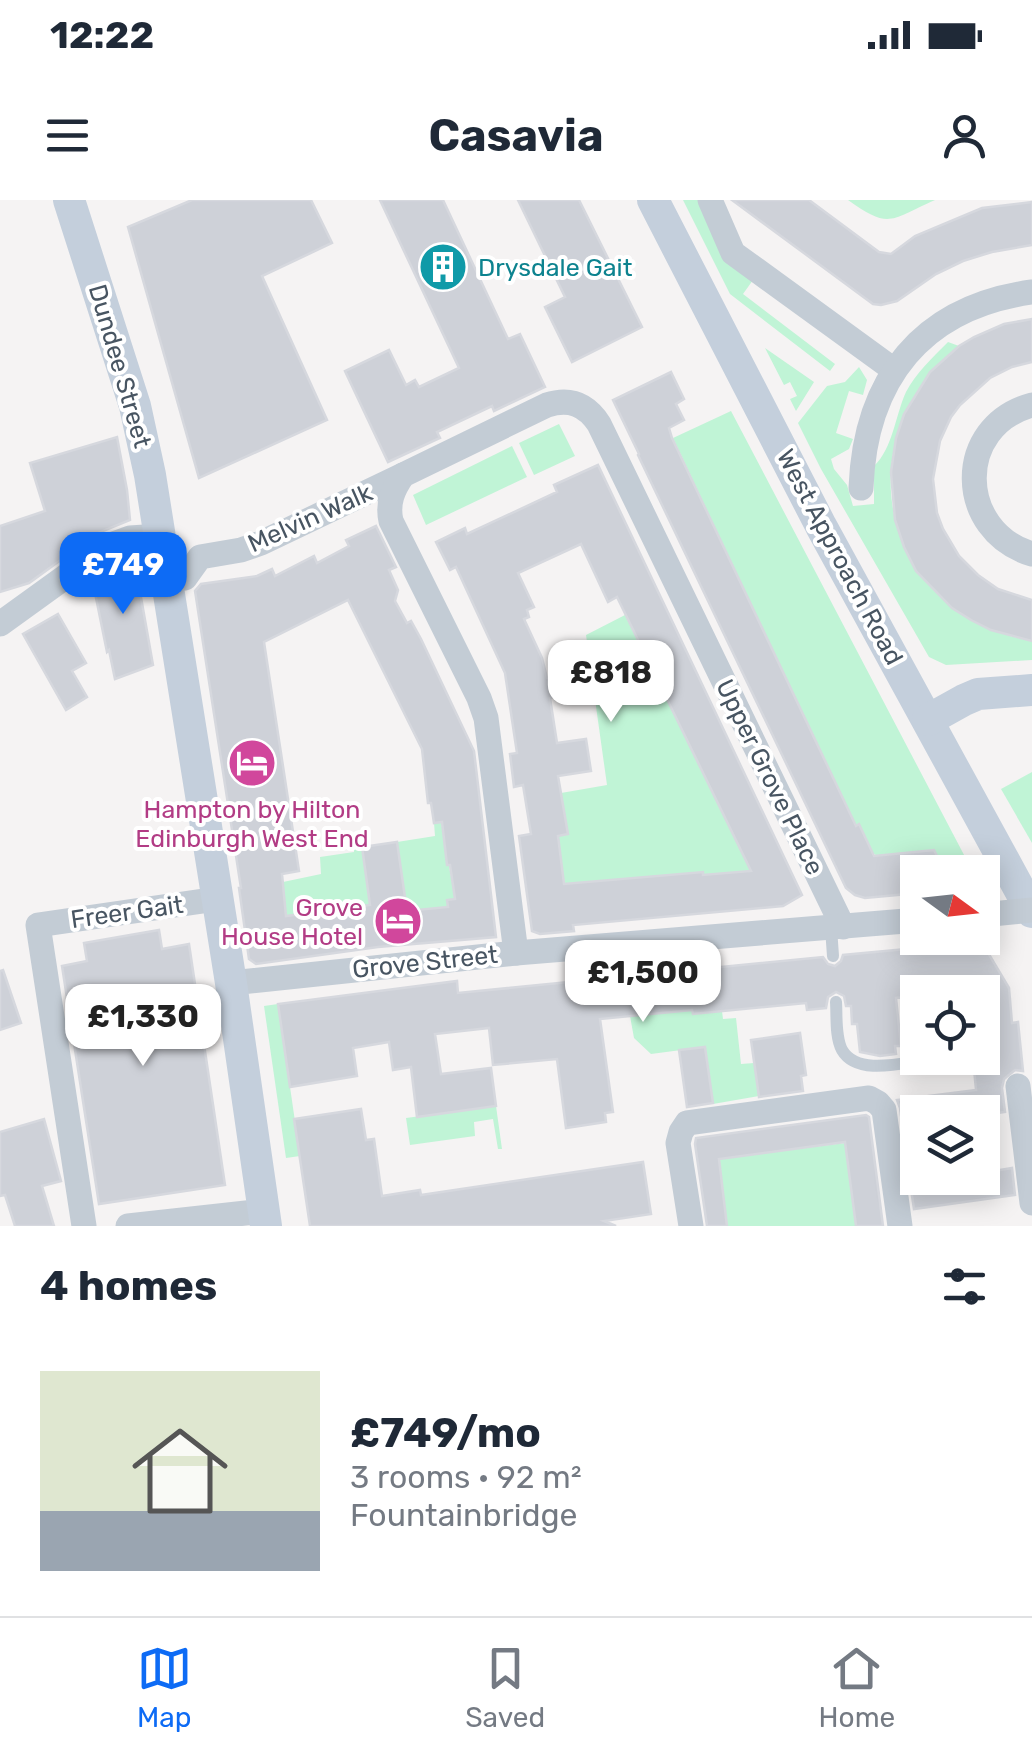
<!DOCTYPE html>
<meta charset="utf-8">
<style>
:root{--surface:#fff;--page:#f2f2f3;--text:#1f2937;--muted:#747a83;--line:#e0e1e3;--accent:#0d6bf5}
body{margin:0;font-family:Rubik,sans-serif;background:var(--page);color:var(--text);height:100vh;display:flex;flex-direction:column;font-size:38px;white-space:nowrap}
*{box-sizing:border-box;margin:0}
p{font-size:32px;color:var(--muted)}
.icon{flex:none;width:55px;height:55px;fill:none;stroke:currentColor;stroke-width:2;stroke-linecap:round;stroke-linejoin:round}
.map{position:relative;height:1026px;overflow:hidden}
.panel{display:flex;flex-direction:column;background:var(--surface);flex:1}
.panel>*{flex:none}
.needle{width:65px;rotate:105deg}
.buttons{position:absolute;left:900px;top:655px;display:grid;gap:20px}
.buttons a{display:grid;place-items:center;width:100px;height:100px;border-radius:0px;background:var(--surface);box-shadow:0 5px 25px #0003;font-size:50px}
.price{position:absolute;translate:-50% -85px;padding:0 22px;border-radius:20px;background:#fff;color:#222;font-size:32px;line-height:65px;filter:drop-shadow(0 2px 5px #0008)}
.price::after{content:'';position:absolute;left:50%;top:60px;width:30px;height:22px;margin-left:-15px;background:inherit;clip-path:polygon(0 0,100% 0,50% 100%)}
.price.on{background:var(--accent);color:#fff}
ul{padding:0;list-style:none}
li{display:flex;align-items:center;gap:30px;height:250px;padding:0 40px}
li span{display:grid;place-items:center;flex:none;width:280px;height:200px;border-radius:0px;color:#555}
li>.icon{margin-inline-start:auto}
span .icon{width:120px;height:120px;fill:#fffc;stroke-width:1}
li b{font-size:42px}
h2{display:flex;justify-content:space-between;align-items:center;height:120px;padding:0 40px;font-size:42px}
.status{display:flex;justify-content:space-between;align-items:center;height:70px;padding:0 50px;background:var(--surface);direction:ltr}
.status svg{height:28px;fill:currentColor}
header{display:flex;justify-content:space-between;align-items:center;height:130px;padding:0 40px;background:var(--surface);font-size:45px;font-weight:700}
.tab-bar{display:flex;justify-content:space-around;align-items:center;height:140px;border-top:2px solid var(--line);background:var(--surface);font-size:28px;color:var(--muted)}
.tab-bar a{display:grid;justify-items:center;gap:5px}
.tab-bar .on{color:var(--accent)}
.map>svg:first-child{display:block}
.green{fill:#c0f4d6}
.building{fill:#ced1d8;stroke:#d6d8de;stroke-width:2.5;fill-rule:evenodd}
.lines{fill:none;stroke-linecap:round;stroke-linejoin:round}
.lane{stroke:#c3ccd5;stroke-width:12}
.street{stroke:#c3ccd5;stroke-width:25}
.secondary{stroke:#c4cfdc;stroke-width:32}
.street-bridge{stroke:#c3ccd5;stroke-width:25}
.labels{text-anchor:middle;dominant-baseline:central;stroke-width:8;stroke-linejoin:round;paint-order:stroke}
.culture-label{font-size:25px;fill:#0d838f;stroke:#fff;text-anchor:start}
.street-label{font-size:25px;fill:#485562;stroke:#fff}
.hotel-label{font-size:25px;fill:#b23c85;stroke:#fff}
</style>
<div class="status"><b>12:22</b><svg viewBox="0 0 49 12"><path d="M0 12V9h3v3zM5 12V6h3v6zM10 12V3h3v9zM15 12V0h3v12zM26 1h20v11H26zM47 4h2v5h-2z"/></svg></div>
<header><svg class="icon" aria-label="menu" viewBox="0 0 24 24"><path d="M4 6h16M4 12h16M4 18h16"/></svg>Casavia<svg class="icon" aria-label="person" viewBox="0 0 24 24"><circle cx="12" cy="8" r="4"/><path d="M4 21q1-7 8-7t8 7"/></svg></header>
<div class="map">
<svg width="1032" height="1026" viewBox="0 0 1032 1026">
<rect width="100%" height="100%" fill="#f5f3f3"/>
<g class="green">
<path d="M683 0H703L753 80 743 94 835 164 830 171 730 94Z"/>
<path d="M848 0H935C890 20 890 30 848 0Z"/>
<path d="M948 142 959 146C842 240 881 414 1032 441V460L946 465 929 457 821 269 798 223 827 186 845 182 859 167 867 180 863 195 849 191 836 233 853 239 849 249 831 259 834 269 847 285 853 306 874 304V266C893 248 895 216 906 192 916 173 933 157 948 142Z"/>
<path d="M765 148 814 182 796 211 790 199 797 196 790 182 784 185Z"/>
<path d="M731 211 973 672H945L937 659 877 656 873 653 859 625 856 626 673 238Z"/>
<path d="M559 224 575 256 534 275 519 243Z"/>
<path d="M512 246 527 277 426 325 413 295Z"/>
<path d="M625 415 663 494H666L760 682 703 675 702 672 570 683 565 686 558 636 567 634 561 593 607 585 586 435Z"/>
<path d="M1032 572V643L1001 589Z"/>
<path d="M441 622 455 699 448 707 406 711 397 642 435 636 434 623Z"/>
<path d="M362 647 375 725 277 731 283 682 321 674 320 657 354 652V648Z"/>
<path d="M278 804 300 956 286 958 264 806Z"/>
<path d="M692 810 693 814 722 811 723 819 736 818 741 864 754 863 759 896 713 904 704 847 651 854 634 838 630 816Z"/>
<path d="M496 906 502 949H498L493 919 474 922 475 936 410 945 406 918Z"/>
<path d="M845 943 856 1026H727L719 959Z"/>
</g>
<g class="building">
<path d="M192 0H311L332 43 262 76 327 220 199 278 128 27Z"/>
<path d="M380 0H443L508 139 520 134 545 187 494 211 492 206 437 232 440 238 388 262 345 171 389 150 406 185 415 180 419 187 459 168Z"/>
<path d="M518 0H579L642 127 572 162 545 107 565 97Z"/>
<path d="M732 0H809L879 52 891 54 915 36 982 8 1032 2V45L992 52 963 61 936 74 897 101 881 105 873 104Z"/>
<path d="M1032 119V162L1012 167 990 178 960 205 951 217 940 241 933 279 937 313 943 329 959 356 978 375 998 389 1032 400V441L991 430 971 420 952 408 916 371 904 347 895 320 891 272 896 238 904 214 930 172 959 146 974 137 1004 124Z"/>
<path d="M671 172 684 199 676 204 684 220 669 228 672 238 856 626 859 624 874 656 934 650 945 672H918V693L865 698 855 695 846 688 638 255 639 254 613 200Z"/>
<path d="M117 237 127 290 130 320 98 333 29 383 0 392V326L45 311 30 263Z"/>
<path d="M598 265 802 695 783 706 573 725 574 731 540 734 532 731 519 636 531 634 523 585 514 587 510 554 517 553 505 473 456 367 450 370 436 342 465 328 467 334 557 292 554 285ZM581 344 608 402 617 397 751 671 703 675V672L564 684 558 636 568 634 558 576 591 571 586 539 557 543 550 498 553 497 550 478H547L542 458 524 419 529 417 527 410 534 407 518 373Z"/>
<path d="M376 326 396 367 389 370 398 390 395 401 407 423 411 421 421 439 474 551 496 737 378 747 256 764 249 759 239 688H241L195 391 201 384 257 376 272 369 275 376 314 356 317 363 349 346 346 340ZM348 400 422 549 428 603H431L434 623 442 622 447 665H450L455 699 447 700 448 707 407 711 397 642 362 647 370 705 286 716 282 674 299 671 264 442Z"/>
<path d="M129 356 134 358 153 465 115 479 109 450 107 452 92 378 116 360Z"/>
<path d="M58 414 86 463 72 471 87 497 66 510 23 434Z"/>
<path d="M159 730 162 749 189 744 225 985 99 1004 62 766 87 761 84 743Z"/>
<path d="M960 744 984 746 1009 788 1012 823 1018 822 1023 871 1015 870 1004 879 1002 888 1005 912 982 915V912H918V950L906 951 900 908 897 900 976 890 973 858H982V792H918V796L896 798 901 846H895L896 854 880 856 860 852 857 824H852L851 806H846L844 796 836 792 828 797 826 808 807 810 806 803 693 814 692 810 600 819 613 912 605 913 606 922 566 928 557 859 493 865 489 828 435 834 441 874 491 868 496 906 417 917 411 867 393 870 389 842 353 848 357 876 290 887 278 804 457 781 458 793 823 757 828 764 835 766 841 761 843 755Z"/>
<path d="M3 770 21 823 0 830V771Z"/>
<path d="M800 833 806 875 801 876 803 891 759 897 751 840Z"/>
<path d="M705 847 713 903 687 907 679 850Z"/>
<path d="M361 909 366 940 374 939 382 996 420 990 421 995 643 962 651 1014 604 1021 616 1026H310L294 919Z"/>
<path d="M866 915 869 917 883 1026H856L845 942 719 959 727 1026H707L695 944 696 938Z"/>
<path d="M44 919 61 981 42 986 54 1026H15L5 995 0 996V932Z"/>
<path d="M1012 968 1015 995 914 1009 910 983 946 978H982V973Z"/>
</g>
<g class="lines">
<g class="lane">
<path d="M831 728 833 756"/>
<path d="M836 802C837 816 835 837 842 850 857 876 902 863 925 860"/>
</g>
<g class="street">
<path d="M710 0 733 53 894 170"/>
<path d="M1032 205C954 226 956 331 1032 354"/>
<path d="M861 288C865 179 922 107 1032 92"/>
<path d="M166 380 185 378 200 357 241 350 261 343 403 275"/>
<path d="M0 424 108 346 130 338 160 336"/>
<path d="M516 753 486 518 479 498 391 321C387 303 393 289 403 275L547 205C569 198 586 204 599 224L843 727"/>
<path d="M231 783 516 753 918 720"/>
<path d="M1018 886 1032 1003"/>
<path d="M84 1026 38 725 217 699"/>
<path d="M128 1026 264 1011"/>
<path d="M691 1026 678 943 681 932 687 923 869 898 878 903 884 910 900 1026"/>
</g>
<g class="secondary">
<path d="M69 0 135 206 150 275 231 783 266 1026"/>
<path d="M653 0 821 326 1032 712"/>
<path d="M928 520 964 500 978 494 1032 490"/>
</g>
<path class="street-bridge" d="M982 715 1032 710"/>
</g>
<defs>
<g id="building-disc" transform="scale(2.5)"><circle r="9.5" fill="#0f9aa8" stroke="#fff"/><path d="M-4-6H4V6H1V3H-1V6H-4ZM-2.5-4.3h1.7v1.8h-1.7ZM.8-4.3h1.7v1.8H.8ZM-2.5-1h1.7V.8h-1.7ZM.8-1h1.7V.8H.8Z" fill="#fff"/></g>
<g id="hotel-disc" transform="scale(2.5)"><circle r="9.5" fill="#d1479c" stroke="#fff"/><path d="M-6-4.5h1.5V1H6V5H4.5V3h-9V5H-6ZM-4 0a1.8 1.8 0 1 1 3.6 0ZM.5 0V-2.5h3Q6-2.5 6 0Z" fill="#fff"/></g>
</defs>
<g fill-rule="evenodd">
<use href="#building-disc" x="443" y="67"/>
<use href="#hotel-disc" x="252" y="563"/>
<use href="#hotel-disc" x="398" y="721"/>
</g>
<g class="labels">
<g class="culture-label">
<text x="478" y="67">Drysdale Gait</text>
</g>
<g class="street-label">
<text transform="translate(120 166) rotate(74)">Dundee Street</text>
<text transform="translate(310 318) rotate(-24)">Melvin Walk</text>
<text transform="translate(840 357) rotate(62)">West Approach Road</text>
<text transform="translate(770 577) rotate(64)">Upper Grove Place</text>
<text transform="translate(127 712) rotate(-8)">Freer Gait</text>
<text transform="translate(425 762) rotate(-6)">Grove Street</text>
</g>
<g class="hotel-label">
<text x="252" y="609">Hampton by Hilton<tspan x="252" dy="29">Edinburgh West End</tspan></text>
<text x="363" y="707" text-anchor="end">Grove<tspan x="363" dy="29">House Hotel</tspan></text>
</g>
</g>
</svg>
<div class="buttons">
<a><svg class="needle" viewBox="-14 -14 28 28"><path d="M0-13l5 13h-10z" fill="#e53935"/><path d="M0 13l5-13h-10z" fill="#747a83"/></svg></a>
<a><svg class="icon" aria-label="locate" viewBox="0 0 24 24"><circle cx="12" cy="12" r="6"/><path d="M12 2v4M12 18v4M2 12h4M18 12h4"/></svg></a>
<a><svg class="icon" aria-label="layers" viewBox="0 0 24 24"><path d="M12 4l9 5-9 5-9-5zM3 14l9 5 9-5"/></svg></a>
</div>
<b class="price on" style="left:123px;top:417px">£749</b>
<b class="price" style="left:611px;top:525px">£818</b>
<b class="price" style="left:643px;top:825px">£1,500</b>
<b class="price" style="left:143px;top:869px">£1,330</b>
</div>
<section class="panel">
<h2>4 homes<svg class="icon" aria-label="filters" viewBox="0 0 24 24"><path d="M4 7h16M4 17h16"/><circle cx="9" cy="7" r="2"/><circle cx="15" cy="17" r="2"/></svg></h2>
<ul>
<li><span style="background:linear-gradient(#dfe7d0 70%,#9aa5b1 0)"><svg class="icon" aria-label="home" viewBox="0 0 24 24"><path d="M3 11l9-7 9 7M6 9v11h12V9"/></svg></span><div><b>£749/mo</b><p>3 rooms · 92 m²</p><p>Fountainbridge</p></div></li>
</ul>
</section>
<nav class="tab-bar">
<a class="on"><svg class="icon" aria-label="map" viewBox="0 0 24 24"><path d="M3 6l6-2 6 2 6-2v14l-6 2-6-2-6 2zM9 4v14M15 6v14"/></svg>Map</a>
<a><svg class="icon" aria-label="saved" viewBox="0 0 24 24"><path d="M7 4h10v16l-5-4-5 4z"/></svg>Saved</a>
<a><svg class="icon" aria-label="home" viewBox="0 0 24 24"><path d="M3 11l9-7 9 7M6 9v11h12V9"/></svg>Home</a>
</nav>
